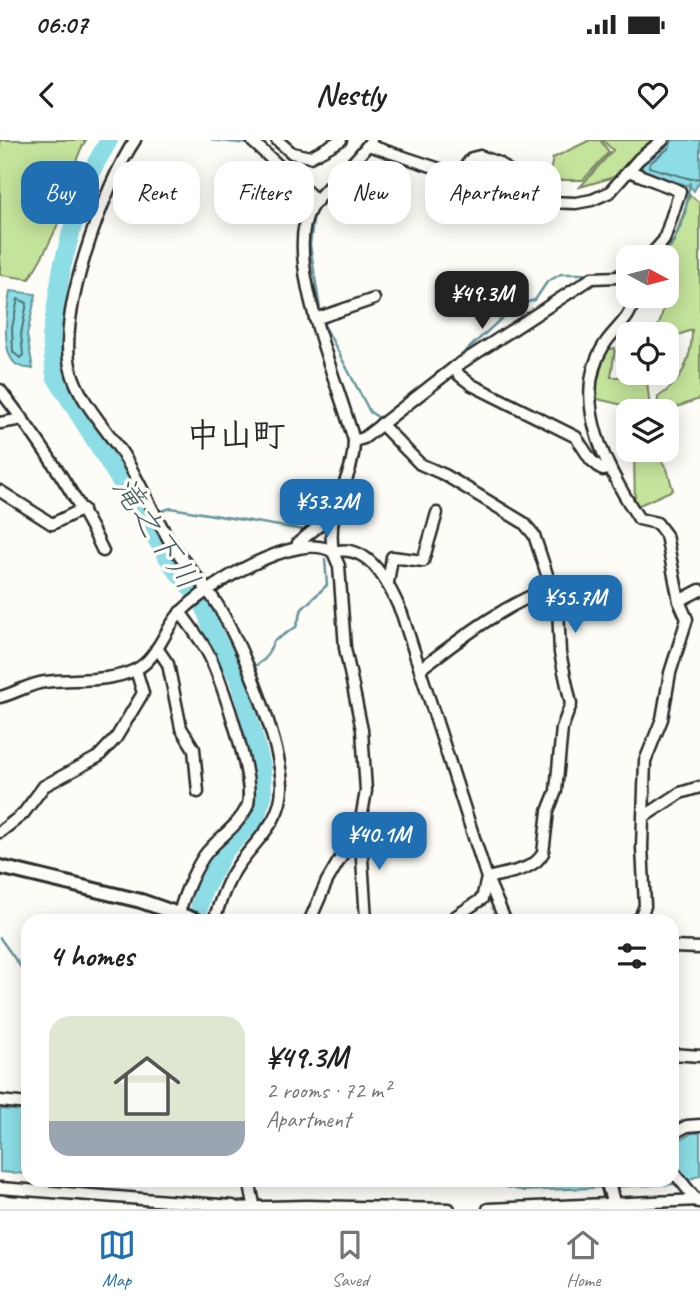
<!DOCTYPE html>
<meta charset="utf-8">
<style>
:root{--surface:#fff;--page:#f6f6f6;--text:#222;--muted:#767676;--line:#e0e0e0;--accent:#1f6fb2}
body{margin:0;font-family:Caveat,"Klee One",sans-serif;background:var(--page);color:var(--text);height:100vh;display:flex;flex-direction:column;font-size:26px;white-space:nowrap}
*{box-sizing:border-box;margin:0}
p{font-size:23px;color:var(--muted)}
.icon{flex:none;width:38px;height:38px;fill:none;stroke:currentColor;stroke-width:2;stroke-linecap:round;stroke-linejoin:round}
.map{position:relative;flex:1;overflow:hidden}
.drawer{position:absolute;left:21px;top:774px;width:658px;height:273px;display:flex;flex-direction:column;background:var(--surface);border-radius:21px;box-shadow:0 4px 18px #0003}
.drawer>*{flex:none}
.banner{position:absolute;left:21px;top:21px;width:658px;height:63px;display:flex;gap:14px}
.needle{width:46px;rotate:97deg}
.fabs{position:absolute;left:616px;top:105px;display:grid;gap:14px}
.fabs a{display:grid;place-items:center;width:63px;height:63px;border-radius:14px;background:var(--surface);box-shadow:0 4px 18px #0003;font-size:35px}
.price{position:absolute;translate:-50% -60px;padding:0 16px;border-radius:14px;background:var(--accent);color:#fff;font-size:23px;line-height:46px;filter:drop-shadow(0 2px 4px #0008)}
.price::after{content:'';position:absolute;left:50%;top:42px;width:21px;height:16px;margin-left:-10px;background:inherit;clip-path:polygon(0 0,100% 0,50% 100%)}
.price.selected{background:#222;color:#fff}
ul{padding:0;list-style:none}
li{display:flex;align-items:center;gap:21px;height:175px;padding:0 28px}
li span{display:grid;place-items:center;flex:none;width:196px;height:140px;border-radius:21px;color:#555}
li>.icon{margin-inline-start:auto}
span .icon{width:84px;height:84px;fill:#fffc;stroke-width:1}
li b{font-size:30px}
h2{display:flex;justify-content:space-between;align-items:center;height:84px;padding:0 28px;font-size:30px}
.chip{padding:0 24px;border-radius:21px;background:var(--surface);box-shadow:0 4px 18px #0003;font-size:24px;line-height:63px}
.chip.selected{background:var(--accent);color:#fff}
.status{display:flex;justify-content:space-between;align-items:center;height:49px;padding:0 35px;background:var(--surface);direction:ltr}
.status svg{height:19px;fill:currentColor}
header{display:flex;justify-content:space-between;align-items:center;height:91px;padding:0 28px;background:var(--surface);font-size:32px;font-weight:700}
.menu{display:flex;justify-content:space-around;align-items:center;height:98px;border-top:2px solid var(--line);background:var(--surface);font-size:19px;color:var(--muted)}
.menu a{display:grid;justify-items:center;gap:4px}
.menu .selected{color:var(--accent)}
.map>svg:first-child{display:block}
.green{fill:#c4e39b;stroke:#788763;stroke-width:2}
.water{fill:#8cdde5;stroke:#65969b;stroke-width:2}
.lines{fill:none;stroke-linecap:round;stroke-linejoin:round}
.shore{stroke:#527275;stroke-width:2}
.stream{stroke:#65969b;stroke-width:2.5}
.river{stroke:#8cdde5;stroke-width:18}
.minor-casing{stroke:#2b2b2b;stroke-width:15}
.major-casing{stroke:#2b2b2b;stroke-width:18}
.minor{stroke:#fdfcf7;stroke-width:10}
.major{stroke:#fdfcf7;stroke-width:12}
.labels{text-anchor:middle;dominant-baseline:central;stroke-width:7;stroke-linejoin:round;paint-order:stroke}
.water-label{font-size:32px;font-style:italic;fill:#486063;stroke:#fdfcf7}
.quarter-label{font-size:33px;font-weight:bold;fill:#2b2b2b;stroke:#fdfcf7}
</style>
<div class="status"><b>06:07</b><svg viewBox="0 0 49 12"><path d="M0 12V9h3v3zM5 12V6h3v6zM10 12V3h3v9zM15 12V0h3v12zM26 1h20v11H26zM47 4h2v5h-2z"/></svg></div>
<header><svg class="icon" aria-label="back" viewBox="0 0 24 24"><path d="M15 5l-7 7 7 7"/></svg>Nestly<svg class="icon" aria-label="heart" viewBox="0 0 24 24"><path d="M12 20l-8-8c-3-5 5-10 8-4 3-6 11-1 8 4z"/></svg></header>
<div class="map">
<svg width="700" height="1069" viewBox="0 0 700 1069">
<rect width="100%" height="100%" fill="#fdfcf7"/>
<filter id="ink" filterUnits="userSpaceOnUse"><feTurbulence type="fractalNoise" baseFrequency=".0143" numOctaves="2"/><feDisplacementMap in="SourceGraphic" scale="14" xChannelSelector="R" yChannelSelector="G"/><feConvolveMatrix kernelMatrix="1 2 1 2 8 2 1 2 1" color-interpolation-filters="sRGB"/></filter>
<g filter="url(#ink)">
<g class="green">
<path d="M0 0H86C73 20 72 41 65 63 57 91 44 114 29 139L0 135Z"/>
<path d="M590 0H600L609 12 583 40H548L553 18Z"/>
<path d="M602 0H659L614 37 580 47 613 10Z"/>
<path d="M690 55 700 63V255L699 259 666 271H657L658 257C682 242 692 218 692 190L667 199V194H651C662 186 664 169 663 156H667V117H660L674 100Z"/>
<path d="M615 208 611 237C626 238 638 233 654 233L647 239 650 271H628V285L621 279 623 265 593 258 606 210Z"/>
<path d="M634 310H654L667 329 673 350 635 367Z"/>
</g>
<g class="water">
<path d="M669 0H700V40L694 51 690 46 642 33 641 21Z"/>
<path d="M10 151 36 154 27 195 33 229C28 228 21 228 17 225 0 214 7 170 10 151Z"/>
<path d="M0 969 28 971V1034L0 1032Z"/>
<path d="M692 993H700V1035L679 1044 524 1051 475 1040H672V1004Z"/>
</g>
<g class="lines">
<g class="shore">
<path d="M672 0 669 8 650 23 649 27 691 39 700 38"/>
<path d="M18 159 27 163 21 194 23 215 20 218 13 212 12 188Z"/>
<path d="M506 1040C534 1046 570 1041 599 1042"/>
</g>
<g class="stream">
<path d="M212 0 249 4"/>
<path d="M660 108 671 107 684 78 690 43"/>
<path d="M608 134 620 127 631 111 654 108"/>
<path d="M320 169 310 105 314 72 371 11"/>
<path d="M322 181 370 272 381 279"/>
<path d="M454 222 516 165 535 160 547 142 561 134H594"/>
<path d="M362 296 374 284"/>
<path d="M345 356 361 303"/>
<path d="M162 371 171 368 304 390"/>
<path d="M145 379 148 378"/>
<path d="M251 529 265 519 274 501 296 487 302 469 327 445 325 419"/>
<path d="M237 538 246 532"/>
<path d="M0 798 28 837"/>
</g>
<path class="river" d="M109 0 84 44 62 127 51 197 55 236 173 426 203 463 212 490 240 542 262 627 263 656 255 679 224 712 203 752 196 780"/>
<g class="minor-casing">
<g id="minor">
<path d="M135 0C104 46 56 176 71 230 79 261 107 289 124 316 140 343 153 372 169 400 180 418 194 433 207 450 236 485 281 601 282 646 282 683 255 700 237 727 226 743 220 762 214 780"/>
<path d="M257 0 253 2 317 61"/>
<path d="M277 0 292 13 310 17 341 0"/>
<path d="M371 0C355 26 327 43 311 68 281 116 341 249 354 301 354 344 325 362 333 412 370 402 390 446 402 474L487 738 505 780"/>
<path d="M368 5 458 35 472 18 480 16 499 23 547 62 576 63 592 60 610 52 639 19 663 0"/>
<path d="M629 31 680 51 664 100 649 117"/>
<path d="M634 156C632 180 616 186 604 205 569 261 608 331 639 379L657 383 666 395 679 461 687 479 670 533 662 579 645 621 642 707 645 766 639 780"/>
<path d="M315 179 374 159"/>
<path d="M455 227 459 235 472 245 576 297 591 320 603 330 608 329"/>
<path d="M0 250C40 301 75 352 103 411"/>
<path d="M0 283 23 279"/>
<path d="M381 284 420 324 445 335 524 383 534 395 558 468 560 513 571 564 562 588 556 651 548 671 543 713C534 731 505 733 487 738L482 759 450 780"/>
<path d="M354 301 364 298 455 227 592 138 618 137 628 132"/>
<path d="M0 351 52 384 83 369"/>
<path d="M297 408 298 403 332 375"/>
<path d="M388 443 392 417 423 421 437 373"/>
<path d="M679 461 700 450"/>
<path d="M157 508 168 524 181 588 194 609 198 652"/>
<path d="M420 529C463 497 502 466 552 447"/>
<path d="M0 557C16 553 29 544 45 542 75 538 107 543 135 530 158 519 164 489 181 472 206 446 299 389 333 412L339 426 345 508 362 590 366 651 360 685 327 741 310 780"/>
<path d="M645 676 680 653 700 647"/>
<path d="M360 687 366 780"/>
<path d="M0 692 23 674 44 646 98 617 116 598 143 553 136 530"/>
<path d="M178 780C181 760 193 733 204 716 216 699 238 687 247 667 257 644 222 542 210 517 202 501 191 487 180 472"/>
<path d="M672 807 700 808"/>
<path d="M672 914 700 916"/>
<path d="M0 961 28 964"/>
<path d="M672 994 687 986 700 985"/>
<path d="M672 1030 698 1062"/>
<path d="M249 1040 255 1069"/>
<path d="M0 1048 233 1066"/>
<path d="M230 1068 306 1066 449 1069"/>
<path d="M488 1069 700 1060"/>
</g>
</g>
<g class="major-casing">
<g id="major">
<path d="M0 727 141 761 195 780"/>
<path d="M607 1040 615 1069"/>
</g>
</g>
<use href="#minor" class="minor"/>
<use href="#major" class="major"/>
</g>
</g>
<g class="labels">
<g class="water-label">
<text transform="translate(156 393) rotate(56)">滝之下川</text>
</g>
<g class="quarter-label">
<text x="236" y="295">中山町</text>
</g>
</g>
</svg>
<div class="fabs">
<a><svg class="needle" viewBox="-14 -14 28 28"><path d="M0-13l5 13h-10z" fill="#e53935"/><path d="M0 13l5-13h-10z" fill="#767676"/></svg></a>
<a><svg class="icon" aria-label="locate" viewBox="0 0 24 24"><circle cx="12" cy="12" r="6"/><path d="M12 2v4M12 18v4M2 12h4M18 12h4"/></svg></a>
<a><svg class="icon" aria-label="layers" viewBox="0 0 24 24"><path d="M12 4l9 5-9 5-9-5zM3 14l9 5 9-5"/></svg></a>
</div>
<b class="price selected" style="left:482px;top:191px">¥49.3M</b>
<b class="price" style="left:327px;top:399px">¥53.2M</b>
<b class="price" style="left:575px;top:495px">¥55.7M</b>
<b class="price" style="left:379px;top:732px">¥40.1M</b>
<div class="banner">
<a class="chip selected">Buy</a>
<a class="chip">Rent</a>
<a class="chip">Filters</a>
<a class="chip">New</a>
<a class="chip">Apartment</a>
</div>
<section class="drawer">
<h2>4 homes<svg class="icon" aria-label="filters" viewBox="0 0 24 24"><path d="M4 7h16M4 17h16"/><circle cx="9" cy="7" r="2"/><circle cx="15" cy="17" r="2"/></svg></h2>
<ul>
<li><span style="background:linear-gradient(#dfe7d0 75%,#9aa5b1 0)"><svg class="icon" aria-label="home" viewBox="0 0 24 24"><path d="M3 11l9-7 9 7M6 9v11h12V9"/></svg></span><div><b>¥49.3M</b><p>2 rooms · 72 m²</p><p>Apartment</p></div></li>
</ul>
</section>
</div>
<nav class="menu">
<a class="selected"><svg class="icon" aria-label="map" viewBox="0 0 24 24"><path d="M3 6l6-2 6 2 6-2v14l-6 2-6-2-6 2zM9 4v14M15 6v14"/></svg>Map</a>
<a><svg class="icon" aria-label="saved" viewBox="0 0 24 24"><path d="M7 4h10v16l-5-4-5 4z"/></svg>Saved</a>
<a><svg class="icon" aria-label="home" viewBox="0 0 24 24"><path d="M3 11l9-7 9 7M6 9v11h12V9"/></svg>Home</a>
</nav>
